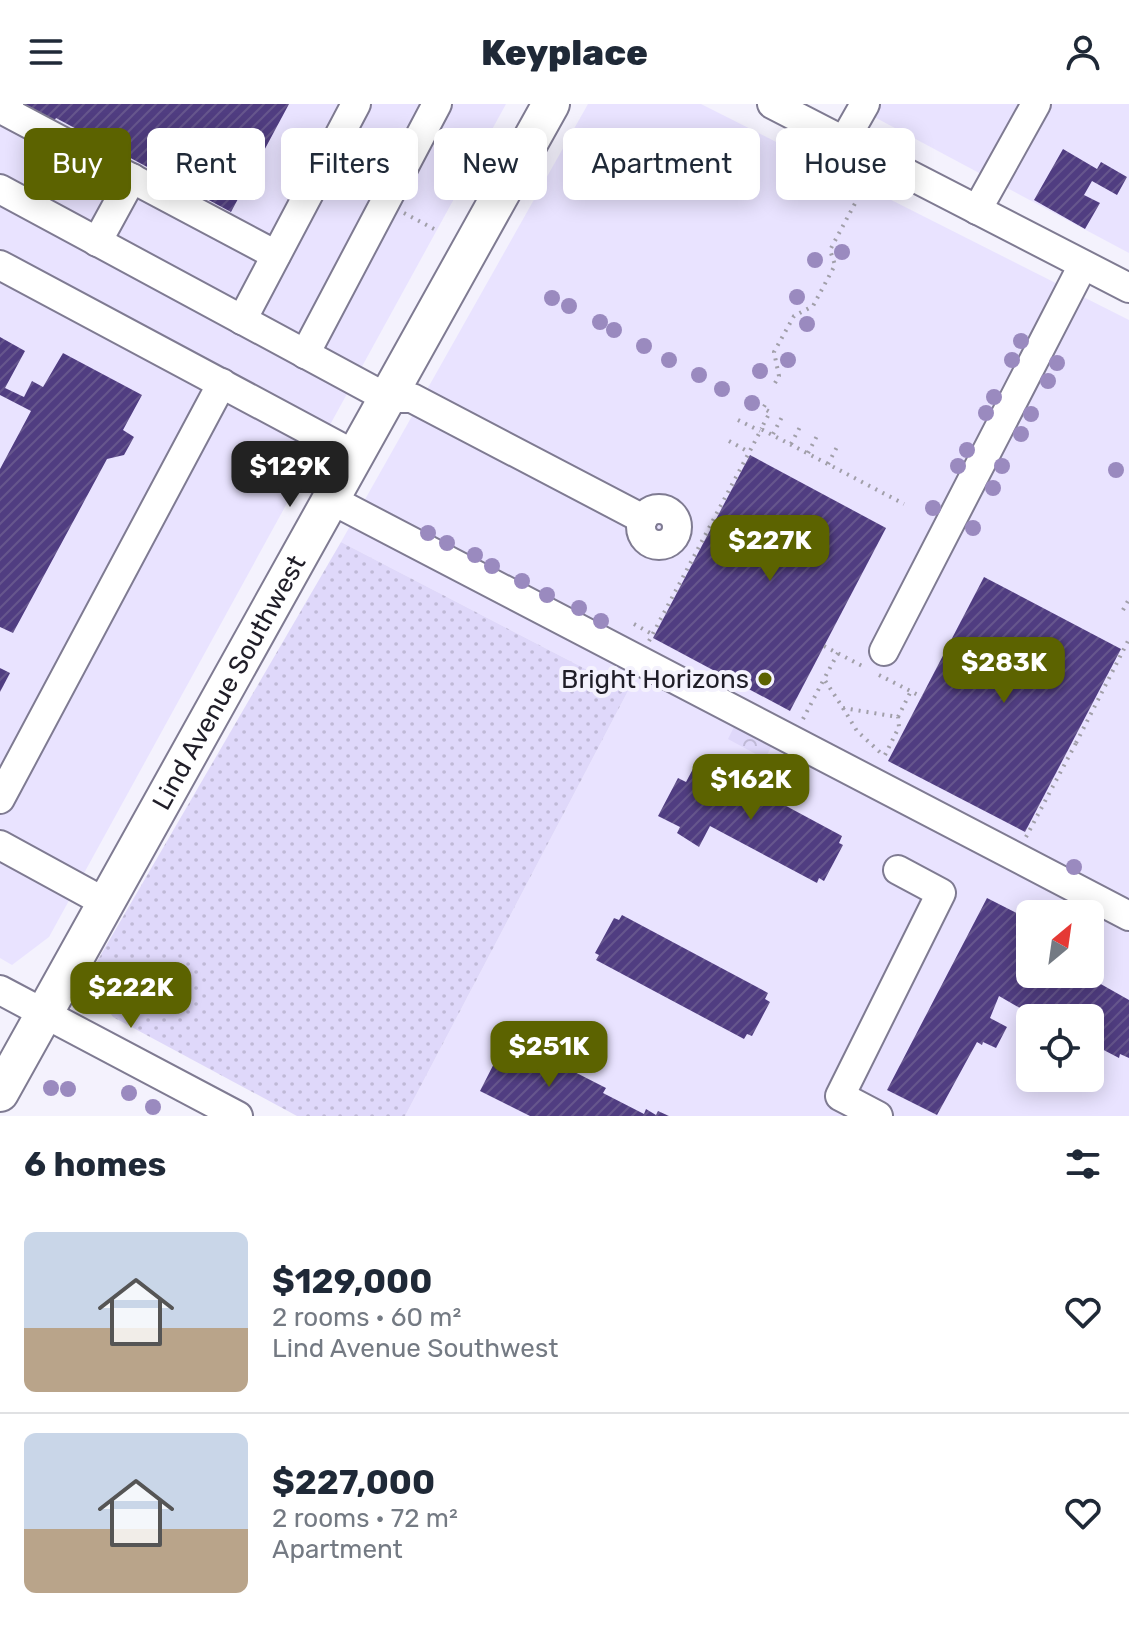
<!DOCTYPE html>
<meta charset="utf-8">
<style>
:root{--surface:#fff;--page:#f2f2f3;--text:#1f2937;--muted:#747a83;--line:#e0e1e3;--accent:#5c6300}
body{margin:0;font-family:Rubik,sans-serif;background:var(--page);color:var(--text);height:100vh;display:flex;flex-direction:column;font-size:30px;white-space:nowrap}
*{box-sizing:border-box;margin:0}
p{font-size:26px;color:var(--muted)}
.icon{flex:none;width:44px;height:44px;fill:none;stroke:currentColor;stroke-width:2;stroke-linecap:round;stroke-linejoin:round}
.map{position:relative;height:1012px;overflow:hidden}
.sheet{display:flex;flex-direction:column;background:var(--surface);flex:1}
.sheet>*{flex:none}
.top-card{position:absolute;left:24px;top:24px;width:1082px;height:72px;display:flex;gap:16px}
.needle{width:52px;rotate:29deg}
.controls{position:absolute;left:1016px;top:796px;display:grid;gap:16px}
.controls a{display:grid;place-items:center;width:88px;height:88px;border-radius:12px;background:var(--surface);box-shadow:0 4px 20px #0003;font-size:40px}
.price{position:absolute;translate:-50% -68px;padding:0 18px;border-radius:16px;background:var(--accent);color:#fff;font-size:26px;line-height:52px;filter:drop-shadow(0 2px 4px #0008)}
.price::after{content:'';position:absolute;left:50%;top:48px;width:24px;height:18px;margin-left:-12px;background:inherit;clip-path:polygon(0 0,100% 0,50% 100%)}
.price.on{background:#222;color:#fff}
ul{padding:0;list-style:none}
li{display:flex;align-items:center;gap:24px;height:200px;padding:0 24px}
li+li{border-top:2px solid var(--line)}
li span{display:grid;place-items:center;flex:none;width:224px;height:160px;border-radius:12px;color:#555}
li>.icon{margin-inline-start:auto}
span .icon{width:96px;height:96px;fill:#fffc;stroke-width:1}
li b{font-size:34px}
h2{display:flex;justify-content:space-between;align-items:center;height:96px;padding:0 24px;font-size:34px}
.chip{padding:0 28px;border-radius:12px;background:var(--surface);box-shadow:0 4px 20px #0003;font-size:28px;line-height:72px}
.chip.on{background:var(--accent);color:#fff}
header{display:flex;justify-content:space-between;align-items:center;height:104px;padding:0 24px;background:var(--surface);font-size:36px;font-weight:800}
.map>svg:first-child{display:block}
.built{fill:#e9e3ff;fill-rule:evenodd}
.grass{fill:url(#grass-dots)}
.park{fill:url(#park-crowns)}
.building{fill:url(#building-hatch)}
.lines{fill:none;stroke-linecap:round;stroke-linejoin:round}
.minor-casing{stroke:#7f7b92;stroke-width:32}
.major-casing{stroke:#7f7b92;stroke-width:40}
.path{stroke:#a19fa9;stroke-width:4;stroke-dasharray:2 6;stroke-linecap:butt}
.minor{stroke:#fff;stroke-width:28}
.major{stroke:#fff;stroke-width:36}
.tree{fill:#9a8abf}
.poi-dot{fill:#5c6300;stroke:#f4f2fd;stroke-width:3}
.labels{text-anchor:middle;dominant-baseline:central;stroke-width:8;stroke-linejoin:round;paint-order:stroke}
.poi-label{font-size:26px;fill:#201e28;stroke:#f4f2fd;text-anchor:end}
.street-label{font-size:26px;fill:#201e28;stroke:#f4f2fd}
</style>
<header><svg class="icon" aria-label="menu" viewBox="0 0 24 24"><path d="M4 6h16M4 12h16M4 18h16"/></svg>Keyplace<svg class="icon" aria-label="person" viewBox="0 0 24 24"><circle cx="12" cy="8" r="4"/><path d="M4 21q1-7 8-7t8 7"/></svg></header>
<div class="map">
<svg width="1129" height="1012" viewBox="0 0 1129 1012">
<defs>
<pattern id="grass-dots" width="8" height="8" patternUnits="userSpaceOnUse" patternTransform="scale(2)"><rect width="8" height="8" fill="#dfd8fa"/><path d="M2 2h.1M6 6h.1" fill="none" stroke="#bfb9d6" stroke-width="1.8" stroke-linecap="round"/></pattern>
<pattern id="park-crowns" width="20" height="18" patternUnits="userSpaceOnUse" patternTransform="scale(2)"><rect width="20" height="18" fill="#dfd8fa"/><path d="M2 6a3 3 0 1 1 6 0M12 15a3 3 0 1 1 6 0" fill="none" stroke="#bfb9d6"/></pattern>
<pattern id="building-hatch" width="6" height="6" patternUnits="userSpaceOnUse" patternTransform="scale(2)"><rect width="6" height="6" fill="#503d81"/><path d="M-1 1l2-2M0 6l6-6M5 7l2-2" fill="none" stroke="#66568d"/></pattern>
</defs>
<rect width="100%" height="100%" fill="#f4f2fd"/>
<g class="built">
<path d="M0 0H506L49 833 12 861 0 854Z"/>
<path d="M588 0H701L1129 216V1012H405L628 587 341 438ZM1030 810H1090V870H1030ZM1030 914H1090V974H1030Z"/>
<path d="M850 0H1129V149Z"/>
</g>
<path class="grass" d="M341 438 628 587 405 1012H297L113 913 97 890 92 866Z"/>
<path class="park" d="M736 619 773 639 765 655 728 635Z"/>
<g class="building">
<path d="M24 0H289L231 108 56 14 52 21 22 5Z"/>
<path d="M1063 45 1097 65 1101 58 1127 73 1117 91 1092 77 1084 91 1100 99 1085 125 1034 96Z"/>
<path d="M0 233 25 247 5 284 24 293 32 277 43 283 63 249 142 291 123 326 134 333 124 351 107 355 13 529 0 523V365L31 307 0 291Z"/>
<path d="M750 351 886 424 790 607 653 534Z"/>
<path d="M984 473 1121 545 1025 728 888 657Z"/>
<path d="M0 564 10 569 0 588Z"/>
<path d="M706 659 842 732 839 739 843 741 824 777 819 774 817 779 710 722 699 743 677 729 680 723 658 712 678 674 686 678 694 663 702 667Z"/>
<path d="M987 794 1030 816V832L1025 842 1030 845V870H1083L1129 896V954L1120 950 1119 954 1096 942 1095 944 1090 941V914H1037L999 892 990 914 1007 923 996 944 983 938 982 941 977 938 937 1011 887 986Z"/>
<path d="M622 811 768 889 765 895 770 898 752 932 747 930 744 935 596 856 599 851 595 849 614 814 619 816Z"/>
<path d="M505 938 554 963 557 959 606 984 603 989 644 1010 646 1005 656 1011 658 1007 669 1012H530L480 987Z"/>
</g>
<g class="lines">
<g class="minor-casing">
<g id="minor">
<path d="M9 0 5 7 276 151"/>
<path d="M772 0 1129 184"/>
<path d="M844 37 865 0"/>
<path d="M0 85 387 294H412L643 415"/>
<path d="M977 106 1036 0"/>
<path d="M97 138 132 74"/>
<path d="M0 161 355 351"/>
<path d="M242 216 356 0"/>
<path d="M305 250 437 0"/>
<path d="M330 395 1129 812"/>
<circle cx="659" cy="423" r="18"/>
<path d="M884 547 1083 161"/>
<path d="M0 695 222 279"/>
<path d="M0 741 106 799"/>
<path d="M0 886 238 1012"/>
<path d="M878 1012 840 992 941 789 898 766"/>
</g>
</g>
<g class="major-casing">
<g id="major">
<path id="s1" d="M0 989 551 0"/>
</g>
</g>
<g class="path">
<path d="M342 76 366 88"/>
<path d="M404 109 434 125"/>
<path d="M775 279 779 272 774 248 794 212 813 202 835 161 830 146 866 79"/>
<path d="M765 301 763 304 770 308 761 325 904 400"/>
<path d="M738 316 760 327"/>
<path d="M773 330 783 311"/>
<path d="M729 337 749 348"/>
<path d="M791 340 801 321"/>
<path d="M808 349 818 330"/>
<path d="M828 360 838 341"/>
<path d="M1123 506 1129 495"/>
<path d="M634 520 652 530"/>
<path d="M649 537 762 324"/>
<path d="M824 542 864 563"/>
<path d="M838 549 824 575 843 604 898 613 911 587"/>
<path d="M879 571 922 593"/>
<path d="M843 604 857 627 884 652"/>
<path d="M803 615 824 575"/>
<path d="M1076 639 1129 535"/>
<path d="M885 651 899 623 898 613"/>
<path d="M1026 733 1076 639 1073 637"/>
</g>
<use href="#minor" class="minor"/>
<use href="#major" class="major"/>
</g>
<g class="tree">
<circle cx="842" cy="148" r="8"/>
<circle cx="815" cy="156" r="8"/>
<circle cx="797" cy="193" r="8"/>
<circle cx="552" cy="194" r="8"/>
<circle cx="569" cy="202" r="8"/>
<circle cx="600" cy="218" r="8"/>
<circle cx="807" cy="220" r="8"/>
<circle cx="614" cy="226" r="8"/>
<circle cx="1021" cy="237" r="8"/>
<circle cx="644" cy="242" r="8"/>
<circle cx="669" cy="256" r="8"/>
<circle cx="788" cy="256" r="8"/>
<circle cx="1012" cy="256" r="8"/>
<circle cx="1057" cy="259" r="8"/>
<circle cx="760" cy="267" r="8"/>
<circle cx="699" cy="271" r="8"/>
<circle cx="1048" cy="277" r="8"/>
<circle cx="722" cy="285" r="8"/>
<circle cx="994" cy="293" r="8"/>
<circle cx="752" cy="299" r="8"/>
<circle cx="986" cy="309" r="8"/>
<circle cx="1031" cy="310" r="8"/>
<circle cx="1021" cy="330" r="8"/>
<circle cx="967" cy="346" r="8"/>
<circle cx="958" cy="362" r="8"/>
<circle cx="1002" cy="362" r="8"/>
<circle cx="1116" cy="366" r="8"/>
<circle cx="993" cy="384" r="8"/>
<circle cx="933" cy="404" r="8"/>
<circle cx="973" cy="424" r="8"/>
<circle cx="428" cy="429" r="8"/>
<circle cx="447" cy="439" r="8"/>
<circle cx="475" cy="451" r="8"/>
<circle cx="492" cy="462" r="8"/>
<circle cx="522" cy="477" r="8"/>
<circle cx="547" cy="491" r="8"/>
<circle cx="579" cy="504" r="8"/>
<circle cx="601" cy="517" r="8"/>
<circle cx="1074" cy="763" r="8"/>
<circle cx="51" cy="984" r="8"/>
<circle cx="68" cy="985" r="8"/>
<circle cx="129" cy="989" r="8"/>
<circle cx="153" cy="1003" r="8"/>
</g>
<circle class="poi-dot" cx="765" cy="575" r="8"/>
<g class="labels">
<g class="poi-label">
<text x="749" y="575">Bright Horizons</text>
</g>
<g class="street-label">
<text stroke="none"><textPath href="#s1" startOffset="470">Lind Avenue Southwest</textPath></text>
</g>
</g>
</svg>
<div class="controls">
<a><svg class="needle" viewBox="-14 -14 28 28"><path d="M0-13l5 13h-10z" fill="#e53935"/><path d="M0 13l5-13h-10z" fill="#747a83"/></svg></a>
<a><svg class="icon" aria-label="locate" viewBox="0 0 24 24"><circle cx="12" cy="12" r="6"/><path d="M12 2v4M12 18v4M2 12h4M18 12h4"/></svg></a>
</div>
<b class="price on" style="left:290px;top:405px">$129K</b>
<b class="price" style="left:770px;top:479px">$227K</b>
<b class="price" style="left:1004px;top:601px">$283K</b>
<b class="price" style="left:751px;top:718px">$162K</b>
<b class="price" style="left:131px;top:926px">$222K</b>
<b class="price" style="left:549px;top:985px">$251K</b>
<div class="top-card">
<a class="chip on">Buy</a>
<a class="chip">Rent</a>
<a class="chip">Filters</a>
<a class="chip">New</a>
<a class="chip">Apartment</a>
<a class="chip">House</a>
</div>
</div>
<section class="sheet">
<h2>6 homes<svg class="icon" aria-label="filters" viewBox="0 0 24 24"><path d="M4 7h16M4 17h16"/><circle cx="9" cy="7" r="2"/><circle cx="15" cy="17" r="2"/></svg></h2>
<ul>
<li><span style="background:linear-gradient(#c9d6e8 60%,#b9a48a 0)"><svg class="icon" aria-label="home" viewBox="0 0 24 24"><path d="M3 11l9-7 9 7M6 9v11h12V9"/></svg></span><div><b>$129,000</b><p>2 rooms · 60 m²</p><p>Lind Avenue Southwest</p></div><svg class="icon" aria-label="heart" viewBox="0 0 24 24"><path d="M12 20l-8-8c-3-5 5-10 8-4 3-6 11-1 8 4z"/></svg></li>
<li><span style="background:linear-gradient(#c9d6e8 60%,#b9a48a 0)"><svg class="icon" aria-label="home" viewBox="0 0 24 24"><path d="M3 11l9-7 9 7M6 9v11h12V9"/></svg></span><div><b>$227,000</b><p>2 rooms · 72 m²</p><p>Apartment</p></div><svg class="icon" aria-label="heart" viewBox="0 0 24 24"><path d="M12 20l-8-8c-3-5 5-10 8-4 3-6 11-1 8 4z"/></svg></li>
</ul>
</section>
